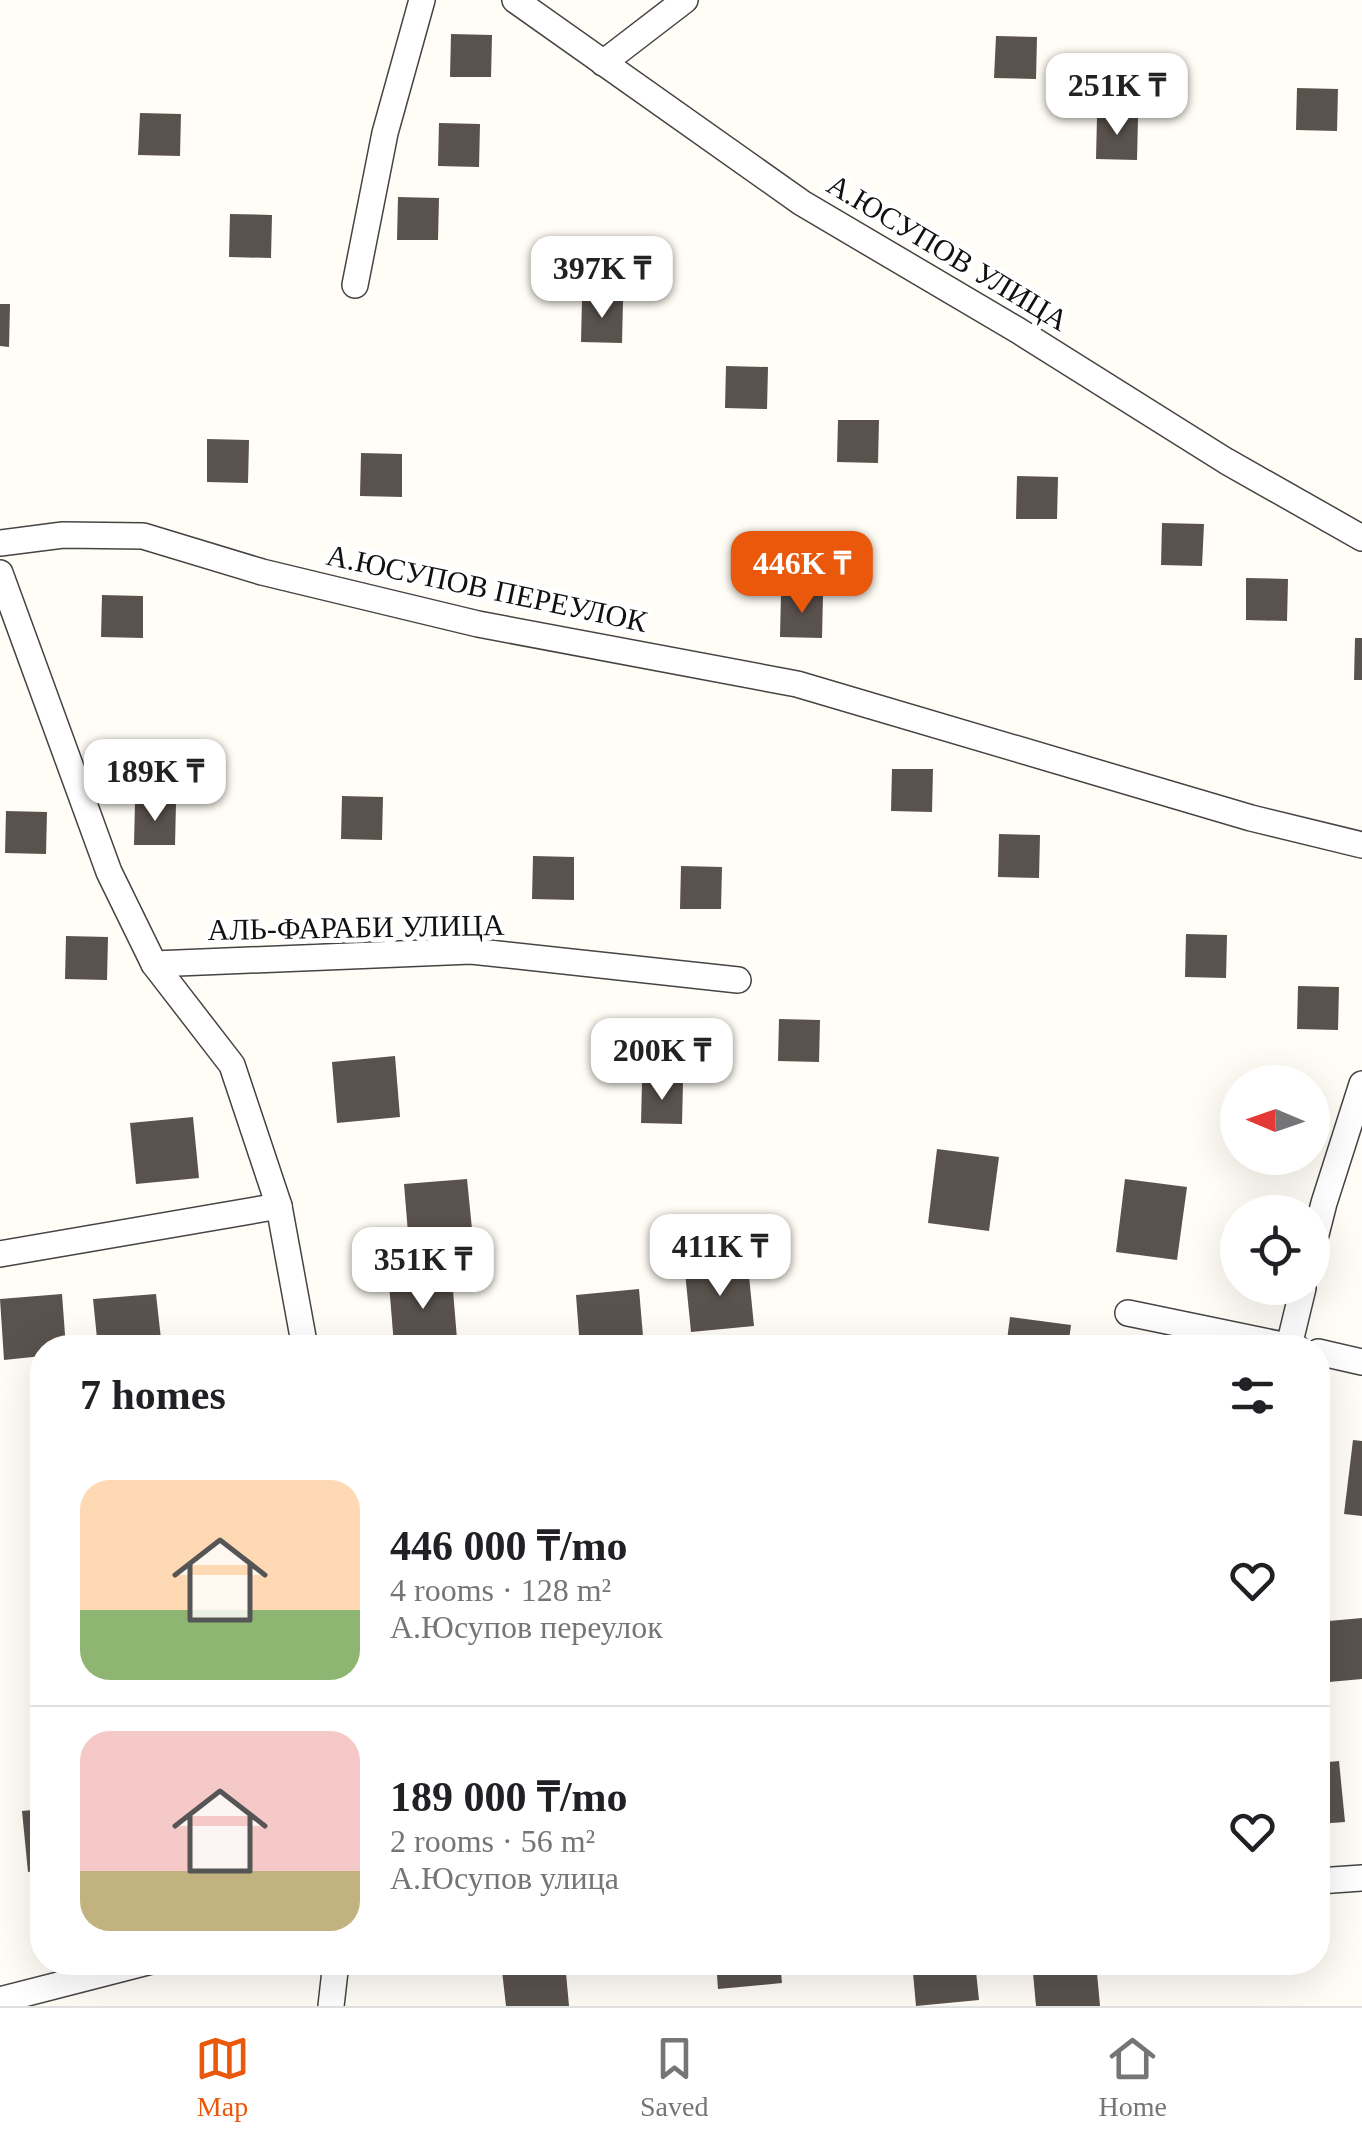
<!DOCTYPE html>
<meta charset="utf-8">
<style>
:root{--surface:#fff;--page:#f6f6f6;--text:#202124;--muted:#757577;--line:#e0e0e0;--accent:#ea580c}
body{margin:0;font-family:"Times New Roman",serif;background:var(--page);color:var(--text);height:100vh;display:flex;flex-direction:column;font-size:38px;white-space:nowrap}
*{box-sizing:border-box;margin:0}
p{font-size:32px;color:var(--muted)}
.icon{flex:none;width:55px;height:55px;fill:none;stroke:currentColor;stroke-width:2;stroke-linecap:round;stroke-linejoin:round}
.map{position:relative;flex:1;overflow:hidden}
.side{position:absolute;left:30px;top:1335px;width:1300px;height:640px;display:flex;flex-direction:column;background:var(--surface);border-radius:40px;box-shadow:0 10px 40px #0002}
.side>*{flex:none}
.needle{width:65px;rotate:272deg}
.tools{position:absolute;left:1220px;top:1065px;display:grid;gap:20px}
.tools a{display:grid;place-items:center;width:110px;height:110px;border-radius:50%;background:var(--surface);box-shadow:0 10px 40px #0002;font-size:50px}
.price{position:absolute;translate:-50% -85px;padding:0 22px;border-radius:20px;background:#fff;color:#222;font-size:32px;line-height:65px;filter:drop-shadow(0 2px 5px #0008)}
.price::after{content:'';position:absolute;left:50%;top:60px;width:30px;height:22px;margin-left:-15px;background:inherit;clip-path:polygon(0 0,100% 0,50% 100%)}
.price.active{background:var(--accent);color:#fff}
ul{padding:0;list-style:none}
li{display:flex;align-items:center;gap:30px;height:250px;padding:0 50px}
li+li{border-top:2px solid var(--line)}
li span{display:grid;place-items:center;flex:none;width:280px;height:200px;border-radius:30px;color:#555}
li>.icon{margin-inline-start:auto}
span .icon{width:120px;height:120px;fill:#fffc;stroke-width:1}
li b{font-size:42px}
h2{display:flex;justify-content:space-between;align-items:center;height:120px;padding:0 50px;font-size:42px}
.menu{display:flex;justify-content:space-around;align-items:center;height:140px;border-top:2px solid var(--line);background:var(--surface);font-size:28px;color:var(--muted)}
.menu a{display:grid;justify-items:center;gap:5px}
.menu .active{color:var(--accent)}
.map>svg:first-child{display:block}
.building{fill:#5a524d}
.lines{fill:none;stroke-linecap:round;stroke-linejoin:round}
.minor-casing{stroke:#444;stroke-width:28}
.minor{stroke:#fff;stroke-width:25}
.labels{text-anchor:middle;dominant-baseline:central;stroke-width:10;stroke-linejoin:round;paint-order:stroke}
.street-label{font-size:30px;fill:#111;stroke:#fff}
</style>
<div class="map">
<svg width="1362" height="2006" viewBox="0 0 1362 2006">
<rect width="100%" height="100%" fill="#fffdf5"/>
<g class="building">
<path d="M451 34 492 35 491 77H450Z"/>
<path d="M996 36 1037 37 1036 79 994 78Z"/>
<path d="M1297 88 1338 89 1337 131 1296 130Z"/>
<path d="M140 113 181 114 180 156 138 155Z"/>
<path d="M1097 117 1138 118 1137 160 1096 159Z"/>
<path d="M439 123 480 124 479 167 438 166Z"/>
<path d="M398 197 439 198 438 240H397Z"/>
<path d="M230 214 272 215 271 258 229 257Z"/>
<path d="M582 299 623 301 622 343 581 342Z"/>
<path d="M0 304H10L9 347 0 346Z"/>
<path d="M726 366 768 367 767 409 725 408Z"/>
<path d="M838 420H879L878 463 837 462Z"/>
<path d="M207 439 249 440 248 483 207 482Z"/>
<path d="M361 453 402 454V497L360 496Z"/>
<path d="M1017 476 1058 477 1057 519H1016Z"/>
<path d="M1162 523 1204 524 1202 566 1161 565Z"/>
<path d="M1246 578 1288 579 1287 621 1246 620Z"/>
<path d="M781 594 823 595 822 638 780 637Z"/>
<path d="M102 595 143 596V638L101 637Z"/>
<path d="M1355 638H1362V680H1354Z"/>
<path d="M892 769H933L932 812 891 811Z"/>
<path d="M342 796 383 797 382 840 341 839Z"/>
<path d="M135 802 176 803 175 845H134Z"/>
<path d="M6 811 47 812 46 854 5 853Z"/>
<path d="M999 834 1040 835 1039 878 998 877Z"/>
<path d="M533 856 574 857V900L532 899Z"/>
<path d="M681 866 722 867 721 909H680Z"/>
<path d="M1186 934 1227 935 1226 978 1185 977Z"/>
<path d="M66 936 108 937 107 980 65 979Z"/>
<path d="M1298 986 1339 987 1338 1030 1297 1029Z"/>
<path d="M779 1019 820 1020 819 1062 778 1061Z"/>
<path d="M395 1056 400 1117 337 1123 332 1062Z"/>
<path d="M642 1081 683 1082 682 1124 641 1123Z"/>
<path d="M193 1117 199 1178 136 1184 130 1123Z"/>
<path d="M937 1149 999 1157 989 1231 928 1223Z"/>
<path d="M467 1179 473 1239 409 1245 404 1184Z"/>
<path d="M1125 1179 1187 1187 1177 1260 1116 1252Z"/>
<path d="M748 1266 754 1326 691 1332 685 1272Z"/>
<path d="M452 1278 457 1339 394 1345 389 1284Z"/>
<path d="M639 1289 644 1348H580L576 1295Z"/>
<path d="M62 1294 66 1348H42V1356L4 1360 0 1299Z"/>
<path d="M156 1294 162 1348H98L93 1299Z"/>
<path d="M1010 1317 1071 1325 1068 1348H1006Z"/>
<path d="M1353 1440 1362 1441V1516L1344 1514Z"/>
<path d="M1362 1618V1679L1318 1683V1622Z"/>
<path d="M1339 1761 1345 1822 1318 1824V1763Z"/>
<path d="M42 1809V1870L28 1872 22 1811Z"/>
<path d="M501 1962H565L569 2006H506Z"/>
<path d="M716 1962H780L782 1983 718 1989Z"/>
<path d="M912 1962H975L979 2000 916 2006Z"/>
<path d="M1032 1962H1096L1100 2006H1036Z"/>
</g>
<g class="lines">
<g class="minor-casing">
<g id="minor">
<path d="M515 0 802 203 1019 331 1226 461 1362 538"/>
<path d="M603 63 685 0"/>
<path d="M355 285 385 133 422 0"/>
<path d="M0 543 63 535 143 536 262 572 478 624 797 684 1251 818 1362 845"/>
<path d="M0 573 109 872 154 964 232 1065 279 1206 305 1348"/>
<path d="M154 964 471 951 738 980"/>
<path d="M1312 1250 1324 1203 1362 1084"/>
<path d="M0 1254 279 1206"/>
<path d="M1128 1313 1297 1348"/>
<path d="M1289 1346 1303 1288"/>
<path d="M1318 1352 1362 1362"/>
<path d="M1318 1881 1362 1878"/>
<path d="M0 2000 148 1962"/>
<path d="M331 2006 336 1962"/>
</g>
</g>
<use href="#minor" class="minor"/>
</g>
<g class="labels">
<g class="street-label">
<text transform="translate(948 252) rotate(31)">А.ЮСУПОВ УЛИЦА</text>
<text transform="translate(487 588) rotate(12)">А.ЮСУПОВ ПЕРЕУЛОК</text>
<text transform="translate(356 927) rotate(-1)">АЛЬ-ФАРАБИ УЛИЦА</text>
</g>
</g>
</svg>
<div class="tools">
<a><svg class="needle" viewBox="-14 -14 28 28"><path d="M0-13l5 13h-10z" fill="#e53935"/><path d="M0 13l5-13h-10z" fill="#757577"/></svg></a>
<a><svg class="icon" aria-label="locate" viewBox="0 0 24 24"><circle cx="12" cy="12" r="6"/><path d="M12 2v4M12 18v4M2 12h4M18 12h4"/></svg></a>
</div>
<b class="price" style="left:1117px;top:138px">251K ₸</b>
<b class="price" style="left:602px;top:321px">397K ₸</b>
<b class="price active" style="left:802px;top:616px">446K ₸</b>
<b class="price" style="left:155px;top:824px">189K ₸</b>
<b class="price" style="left:662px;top:1103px">200K ₸</b>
<b class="price" style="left:720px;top:1299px">411K ₸</b>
<b class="price" style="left:423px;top:1312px">351K ₸</b>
<section class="side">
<h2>7 homes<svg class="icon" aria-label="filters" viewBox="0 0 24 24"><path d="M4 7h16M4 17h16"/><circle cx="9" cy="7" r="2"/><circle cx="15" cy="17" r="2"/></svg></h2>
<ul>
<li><span style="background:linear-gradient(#ffd9b3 65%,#8fb573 0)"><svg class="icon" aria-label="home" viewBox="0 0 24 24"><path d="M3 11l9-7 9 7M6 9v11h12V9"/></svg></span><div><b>446 000 ₸/mo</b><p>4 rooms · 128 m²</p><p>А.Юсупов переулок</p></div><svg class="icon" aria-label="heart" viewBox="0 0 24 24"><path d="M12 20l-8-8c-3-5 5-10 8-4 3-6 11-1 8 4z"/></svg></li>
<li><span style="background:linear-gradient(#f6c9c9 70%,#c2b280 0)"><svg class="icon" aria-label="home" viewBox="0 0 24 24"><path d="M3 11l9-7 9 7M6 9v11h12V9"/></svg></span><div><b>189 000 ₸/mo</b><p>2 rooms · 56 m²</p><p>А.Юсупов улица</p></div><svg class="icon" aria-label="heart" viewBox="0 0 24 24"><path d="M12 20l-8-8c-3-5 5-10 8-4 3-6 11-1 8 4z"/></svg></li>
</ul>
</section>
</div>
<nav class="menu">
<a class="active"><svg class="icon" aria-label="map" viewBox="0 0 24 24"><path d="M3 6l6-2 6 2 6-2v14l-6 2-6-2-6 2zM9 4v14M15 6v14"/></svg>Map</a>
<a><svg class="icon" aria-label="saved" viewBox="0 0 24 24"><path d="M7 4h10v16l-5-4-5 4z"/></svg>Saved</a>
<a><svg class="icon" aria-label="home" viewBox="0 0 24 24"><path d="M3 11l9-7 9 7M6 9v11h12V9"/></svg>Home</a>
</nav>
